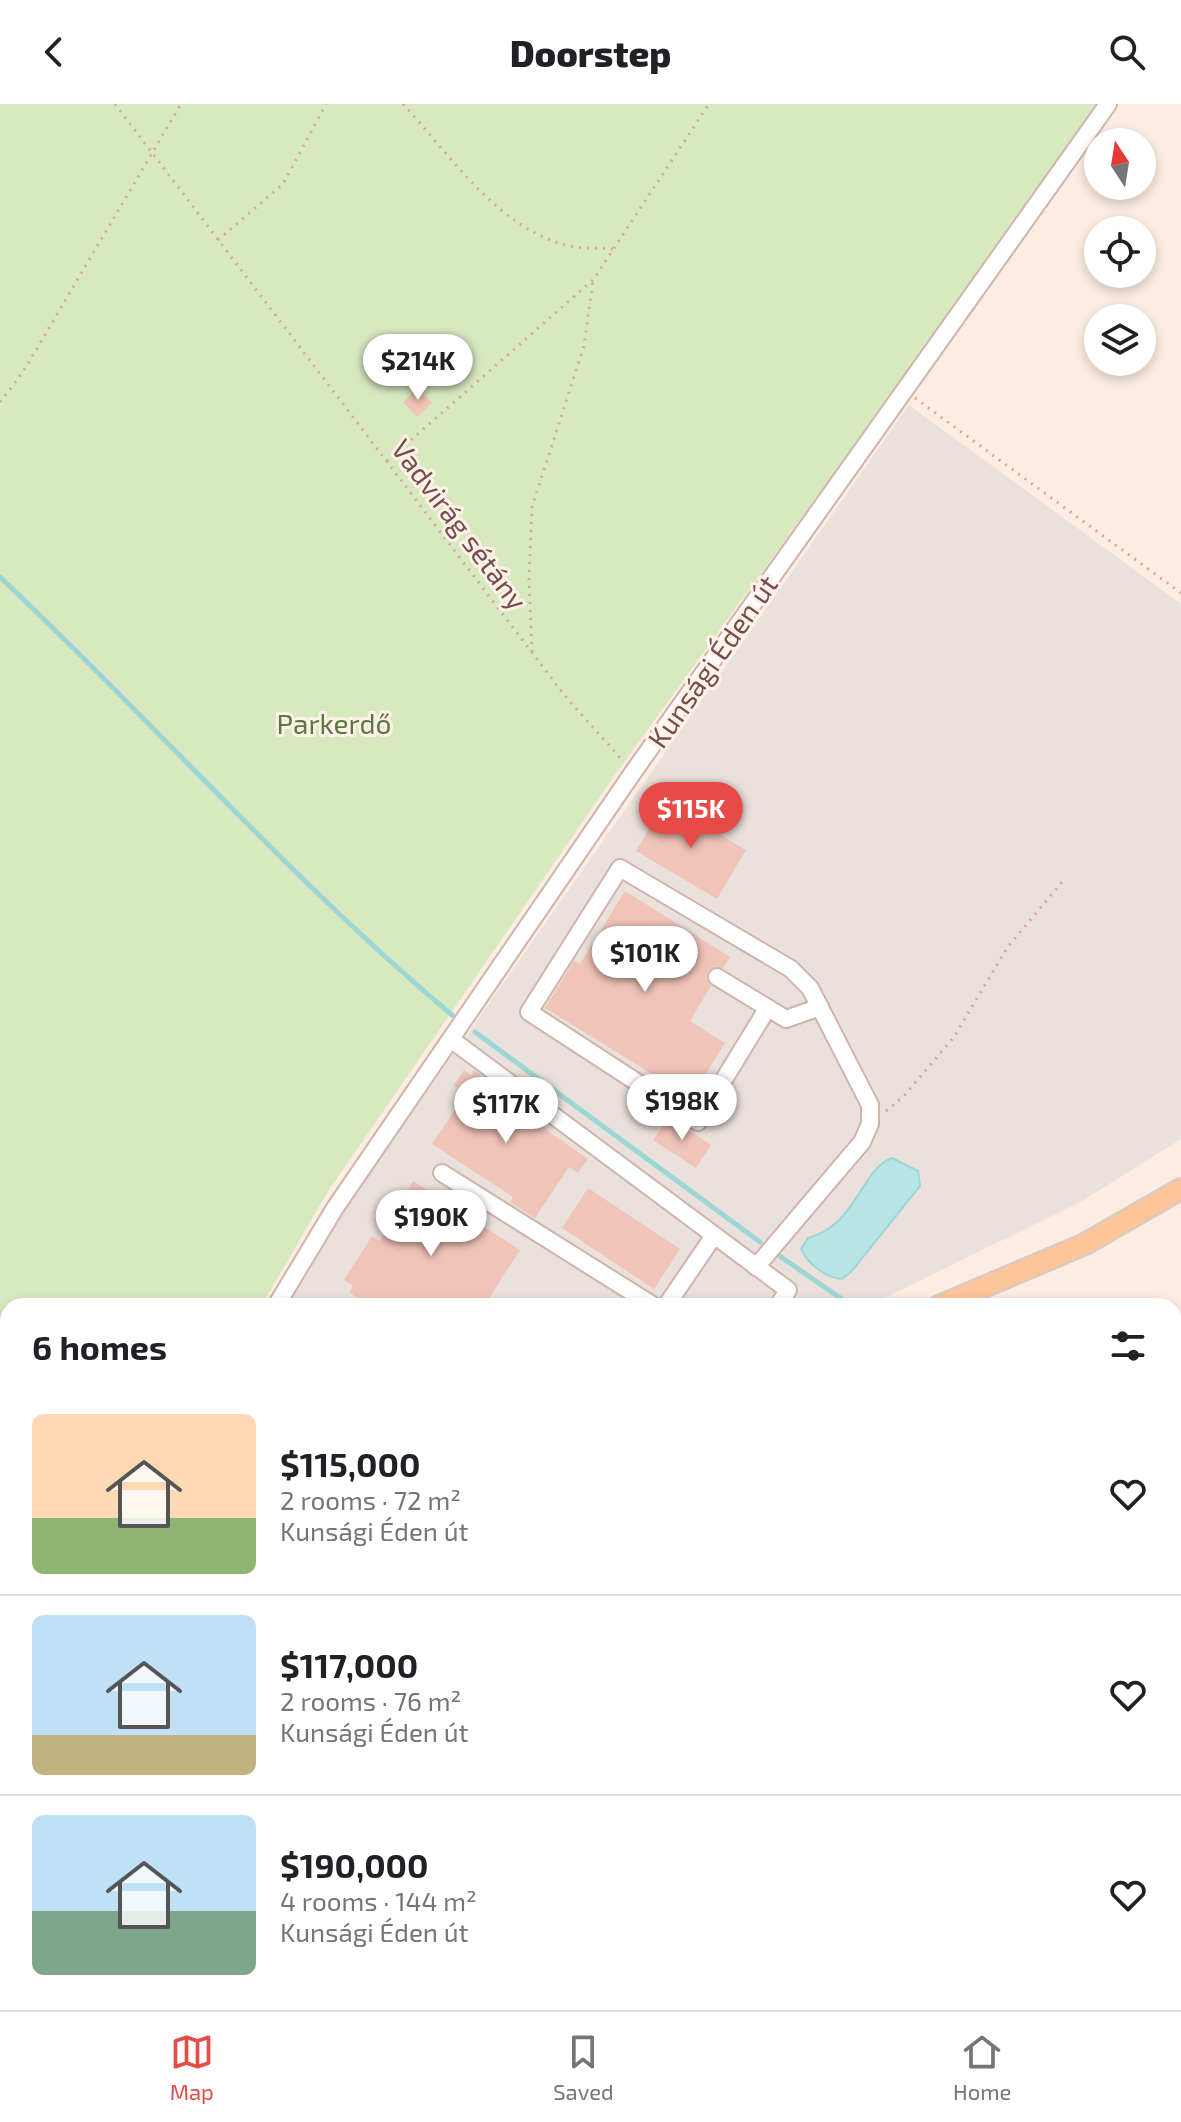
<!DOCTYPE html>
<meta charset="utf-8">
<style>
:root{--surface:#fff;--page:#f2f2f2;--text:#202124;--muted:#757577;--line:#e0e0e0;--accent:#e64b45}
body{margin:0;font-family:"Exo 2",sans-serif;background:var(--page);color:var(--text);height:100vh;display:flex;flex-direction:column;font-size:30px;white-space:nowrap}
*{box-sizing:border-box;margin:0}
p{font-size:26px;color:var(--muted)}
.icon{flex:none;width:44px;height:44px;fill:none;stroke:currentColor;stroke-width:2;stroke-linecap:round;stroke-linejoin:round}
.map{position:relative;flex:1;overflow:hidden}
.sheet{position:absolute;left:0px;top:1194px;width:1182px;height:712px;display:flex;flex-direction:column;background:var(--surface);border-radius:24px 24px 0 0;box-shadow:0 4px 12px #0003}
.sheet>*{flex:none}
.needle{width:52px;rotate:348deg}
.tools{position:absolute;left:1084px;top:24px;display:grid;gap:16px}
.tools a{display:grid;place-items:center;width:72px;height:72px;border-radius:50%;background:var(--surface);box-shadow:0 4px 12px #0003;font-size:40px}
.price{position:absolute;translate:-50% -68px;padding:0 18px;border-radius:28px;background:#fff;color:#222;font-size:26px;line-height:52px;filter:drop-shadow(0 2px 4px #0008)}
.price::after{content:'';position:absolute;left:50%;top:48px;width:24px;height:18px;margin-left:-12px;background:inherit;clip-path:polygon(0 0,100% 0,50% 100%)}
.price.current{background:var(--accent);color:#fff}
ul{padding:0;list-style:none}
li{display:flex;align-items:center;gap:24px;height:200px;padding:0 32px}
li+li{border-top:2px solid var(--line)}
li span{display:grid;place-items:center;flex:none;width:224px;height:160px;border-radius:12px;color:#555}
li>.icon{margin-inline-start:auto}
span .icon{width:96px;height:96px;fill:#fffc;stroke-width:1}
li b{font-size:34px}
h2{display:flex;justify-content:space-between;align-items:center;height:96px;padding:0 32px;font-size:34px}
header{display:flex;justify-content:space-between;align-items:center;height:104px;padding:0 32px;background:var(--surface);font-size:36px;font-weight:800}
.tab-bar{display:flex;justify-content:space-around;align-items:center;height:112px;border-top:2px solid var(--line);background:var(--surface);font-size:22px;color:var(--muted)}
.tab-bar a{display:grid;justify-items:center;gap:4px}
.tab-bar .current{color:var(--accent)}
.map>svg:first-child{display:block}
.industrial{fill:#eae0dc}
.green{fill:#d8e9c0}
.water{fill:#b6e5e3;stroke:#9cd7d5;stroke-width:2}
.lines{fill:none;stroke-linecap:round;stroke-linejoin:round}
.stream{stroke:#9cd7d5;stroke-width:5}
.building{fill:#f1c4b8}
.minor-casing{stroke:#cfb4ab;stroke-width:20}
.major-casing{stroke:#d5cac8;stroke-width:24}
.path{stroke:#d5a89c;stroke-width:3;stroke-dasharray:2 6;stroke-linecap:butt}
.minor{stroke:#fff;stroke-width:16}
.major{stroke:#fbc499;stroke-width:20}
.labels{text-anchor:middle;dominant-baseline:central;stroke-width:6;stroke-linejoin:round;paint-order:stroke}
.street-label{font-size:28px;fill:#724f48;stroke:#fff1e7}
.park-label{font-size:28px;fill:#5c7840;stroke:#fff1e7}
</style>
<header><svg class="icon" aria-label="back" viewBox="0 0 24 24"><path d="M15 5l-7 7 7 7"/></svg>Doorstep<svg class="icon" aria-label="search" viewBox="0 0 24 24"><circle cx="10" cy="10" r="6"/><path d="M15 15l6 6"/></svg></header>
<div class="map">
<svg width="1181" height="1906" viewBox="0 0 1181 1906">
<rect width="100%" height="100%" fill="#fcece1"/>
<path class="industrial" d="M909 301 1181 500V1035L1082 1097 868 1202H283L342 1109Z"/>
<g class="green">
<path d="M0 0H1101L617 668 329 1086 261 1202H8V1413L0 1408Z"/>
<path d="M126 1898H271L277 1906H129Z"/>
<path d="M795 1898H891L885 1906H789Z"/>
</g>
<path class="water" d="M892 1054 918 1067 920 1082 851 1168 842 1175C826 1174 808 1160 801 1145L808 1134C857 1121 861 1065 892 1054Z"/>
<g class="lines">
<g class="stream">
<path d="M0 473C153 617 291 776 452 911"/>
<path d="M475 928 760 1138"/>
<path d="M781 1153 852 1202"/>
<path d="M1174 1420 1181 1424"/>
</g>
</g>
<g class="building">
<path d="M418 284 432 299 417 313 403 298Z"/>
<path d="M665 698 746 746 717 795 636 747Z"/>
<path d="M625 787 730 853 723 864 716 862 708 867 706 874 711 882 690 917 725 939 691 994 545 904 574 857 580 860Z"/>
<path d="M464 966 471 972 474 966 515 997 512 1002 588 1055 578 1069 569 1063 535 1114 510 1098 513 1093 432 1040 466 989 454 981Z"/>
<path d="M669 1013 711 1041 696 1064 653 1036Z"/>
<path d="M413 1077 520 1146 484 1202H458L445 1193 439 1202H370L349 1188 353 1182 344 1176 372 1132 380 1137Z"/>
<path d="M588 1084 680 1145 654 1185 562 1124Z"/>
</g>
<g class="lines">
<g class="minor-casing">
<g id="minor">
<path d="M717 873 786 915 820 903"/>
<path d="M452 936 788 1186 778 1202"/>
<path d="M442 1069 654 1202"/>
<path d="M756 1163 862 1038 870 1020V1001L810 884 791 865 620 764 529 908 698 1018 767 905"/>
<path d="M276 1202 335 1104 634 667 1108 0"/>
<path d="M666 1202 713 1133"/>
<path d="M0 1685 8 1707"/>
<path d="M0 1834 8 1852"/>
</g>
</g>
<g class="major-casing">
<g id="major">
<path d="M939 1202 1085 1140 1181 1085"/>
<path d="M0 1471 8 1477"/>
<path d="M0 1589 8 1570"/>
<path d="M0 1635 8 1668"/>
<path d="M0 1676 8 1689"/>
<path d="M109 1898 112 1906"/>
</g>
</g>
<g class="path">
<path d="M115 0 565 592 624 658"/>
<path d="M403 0C450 51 500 127 570 142 584 145 599 144 613 145"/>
<path d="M218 136 283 80 326 0"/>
<path d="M915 294 1181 489"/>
<path d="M0 298 23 268 181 0"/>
<path d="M387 357 593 176 709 0"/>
<path d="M532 548 529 476 532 403 584 242 593 177"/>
<path d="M886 1007 904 992 954 933 1007 844 1062 778"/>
<path d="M0 1414 8 1420"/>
<path d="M1174 1450 1181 1454"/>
<path d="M0 1613 8 1610"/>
<path d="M0 1744 8 1760"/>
<path d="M76 1898 80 1906"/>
<path d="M576 1898 587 1906"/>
<path d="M223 1906 229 1898"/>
<path d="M398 1906 403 1898"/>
</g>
<use href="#minor" class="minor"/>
<use href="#major" class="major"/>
</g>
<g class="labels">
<g class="street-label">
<text transform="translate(460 420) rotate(53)">Vadvirág sétány</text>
<text transform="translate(712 557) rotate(-55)">Kunsági Éden út</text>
</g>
<g class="park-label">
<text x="334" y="619">Parkerdő</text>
</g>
</g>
</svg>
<div class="tools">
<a><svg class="needle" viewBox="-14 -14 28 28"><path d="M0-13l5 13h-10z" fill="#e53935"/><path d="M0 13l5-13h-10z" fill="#757577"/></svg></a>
<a><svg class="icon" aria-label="locate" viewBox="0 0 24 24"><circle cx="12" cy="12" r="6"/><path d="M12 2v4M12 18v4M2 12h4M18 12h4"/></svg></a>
<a><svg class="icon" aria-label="layers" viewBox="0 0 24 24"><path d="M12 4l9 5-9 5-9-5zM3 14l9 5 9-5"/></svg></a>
</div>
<b class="price" style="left:418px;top:298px">$214K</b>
<b class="price current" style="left:691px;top:746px">$115K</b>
<b class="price" style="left:645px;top:890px">$101K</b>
<b class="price" style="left:682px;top:1038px">$198K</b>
<b class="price" style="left:506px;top:1041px">$117K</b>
<b class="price" style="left:431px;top:1154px">$190K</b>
<section class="sheet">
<h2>6 homes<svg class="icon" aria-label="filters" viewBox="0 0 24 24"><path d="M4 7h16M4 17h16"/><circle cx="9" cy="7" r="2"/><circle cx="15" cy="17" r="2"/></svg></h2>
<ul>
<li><span style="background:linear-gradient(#ffd9b3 65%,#8fb573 0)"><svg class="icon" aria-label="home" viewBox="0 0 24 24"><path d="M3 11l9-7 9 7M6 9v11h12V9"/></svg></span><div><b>$115,000</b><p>2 rooms · 72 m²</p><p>Kunsági Éden út</p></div><svg class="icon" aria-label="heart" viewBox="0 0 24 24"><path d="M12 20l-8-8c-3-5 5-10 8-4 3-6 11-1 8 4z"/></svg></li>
<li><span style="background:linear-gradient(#bfe0f5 75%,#c2b280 0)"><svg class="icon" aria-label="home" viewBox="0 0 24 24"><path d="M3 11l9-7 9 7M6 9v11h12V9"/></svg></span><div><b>$117,000</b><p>2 rooms · 76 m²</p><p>Kunsági Éden út</p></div><svg class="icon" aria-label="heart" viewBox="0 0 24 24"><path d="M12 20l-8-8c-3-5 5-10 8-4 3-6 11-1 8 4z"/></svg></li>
<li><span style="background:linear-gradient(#bfe0f5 60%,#7fa58c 0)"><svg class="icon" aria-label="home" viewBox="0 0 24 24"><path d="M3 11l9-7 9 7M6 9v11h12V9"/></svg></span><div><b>$190,000</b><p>4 rooms · 144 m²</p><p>Kunsági Éden út</p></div><svg class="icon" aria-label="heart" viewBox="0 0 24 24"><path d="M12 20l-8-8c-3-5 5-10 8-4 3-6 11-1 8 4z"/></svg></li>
</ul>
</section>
</div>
<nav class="tab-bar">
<a class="current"><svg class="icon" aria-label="map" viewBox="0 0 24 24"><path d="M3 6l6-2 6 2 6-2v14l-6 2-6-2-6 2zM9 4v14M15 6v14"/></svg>Map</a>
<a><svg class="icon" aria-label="saved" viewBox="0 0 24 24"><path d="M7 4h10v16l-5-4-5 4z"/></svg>Saved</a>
<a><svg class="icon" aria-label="home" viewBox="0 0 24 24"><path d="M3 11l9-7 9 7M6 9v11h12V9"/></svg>Home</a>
</nav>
